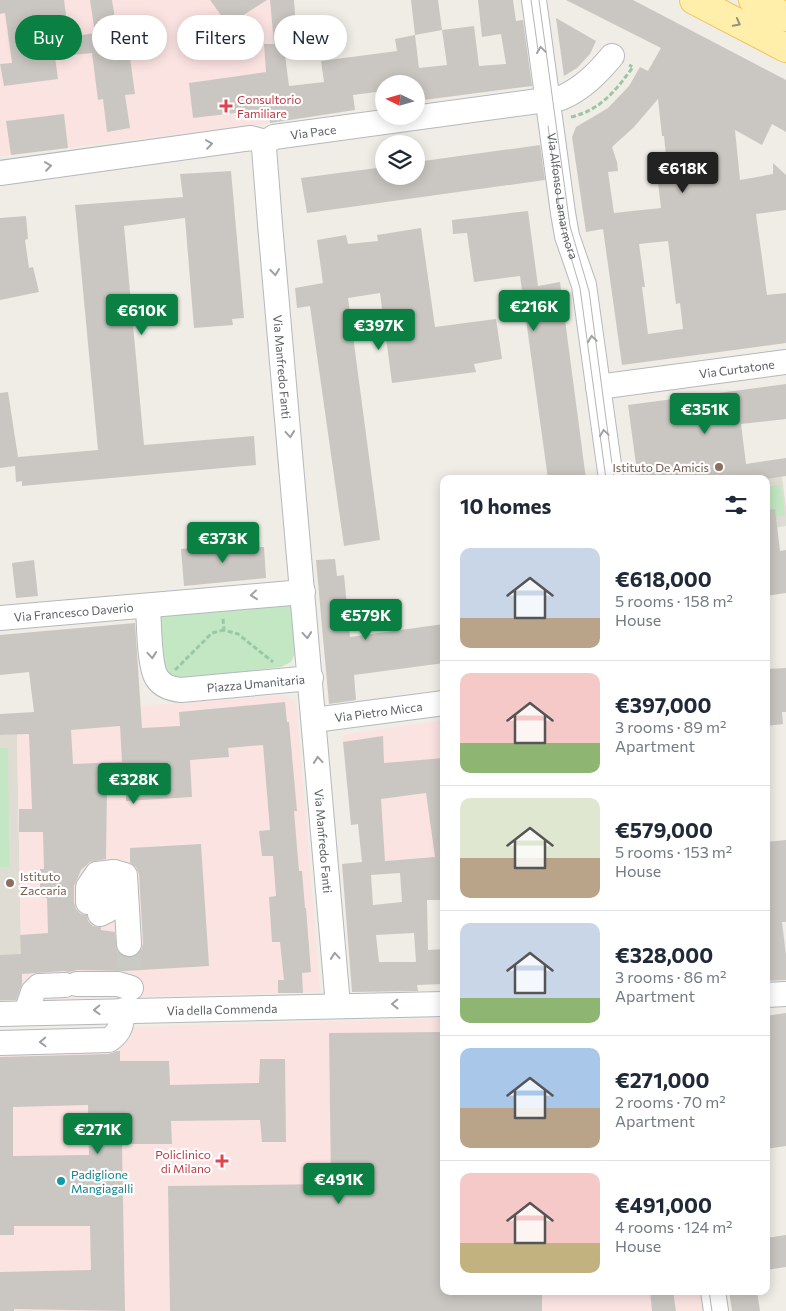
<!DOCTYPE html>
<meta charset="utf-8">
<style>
:root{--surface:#fff;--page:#f6f6f7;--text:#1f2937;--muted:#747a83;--line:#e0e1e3;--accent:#0b8043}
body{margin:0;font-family:Commissioner,sans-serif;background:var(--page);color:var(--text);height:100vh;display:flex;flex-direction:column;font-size:19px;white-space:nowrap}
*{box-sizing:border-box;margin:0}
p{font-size:16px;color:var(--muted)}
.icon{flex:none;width:28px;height:28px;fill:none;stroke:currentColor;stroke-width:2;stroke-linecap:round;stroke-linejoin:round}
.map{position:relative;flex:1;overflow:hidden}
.panel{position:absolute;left:440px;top:475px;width:330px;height:820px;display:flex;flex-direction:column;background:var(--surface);border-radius:10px;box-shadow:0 2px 12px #0003}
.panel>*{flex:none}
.hud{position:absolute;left:15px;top:15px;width:350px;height:45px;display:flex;gap:10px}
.needle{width:32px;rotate:275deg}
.fabs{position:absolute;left:375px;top:75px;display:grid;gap:10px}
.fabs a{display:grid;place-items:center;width:50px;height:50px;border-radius:50%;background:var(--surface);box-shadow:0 2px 12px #0003;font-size:25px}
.price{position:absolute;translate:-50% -42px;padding:0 11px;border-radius:5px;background:var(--accent);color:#fff;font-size:16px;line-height:32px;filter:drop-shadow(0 1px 2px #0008)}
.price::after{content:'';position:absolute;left:50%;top:30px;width:15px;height:11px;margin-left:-8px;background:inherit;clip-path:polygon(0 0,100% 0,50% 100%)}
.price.active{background:#222;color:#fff}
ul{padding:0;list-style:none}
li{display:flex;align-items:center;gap:15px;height:125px;padding:0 20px}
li+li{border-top:1px solid var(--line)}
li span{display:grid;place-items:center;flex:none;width:140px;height:100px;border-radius:10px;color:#555}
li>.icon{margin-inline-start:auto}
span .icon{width:60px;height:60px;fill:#fffc;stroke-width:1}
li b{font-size:21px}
h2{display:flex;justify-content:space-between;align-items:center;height:60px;padding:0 20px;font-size:21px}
.tag{padding:0 18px;border-radius:22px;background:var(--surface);box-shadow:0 2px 12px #0003;font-size:18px;line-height:45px}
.tag.active{background:var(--accent);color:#fff}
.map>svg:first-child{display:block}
.education{fill:#dfdcd3}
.medical{fill:#fbe3e2}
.green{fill:#c2e7c2}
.building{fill:#cac7c2;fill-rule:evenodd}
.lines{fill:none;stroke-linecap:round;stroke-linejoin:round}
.minor-tunnel{stroke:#cacac5;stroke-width:24;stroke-dasharray:24 12;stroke-linecap:butt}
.minor-casing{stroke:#b5b8bc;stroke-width:26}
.major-casing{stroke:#f1c45c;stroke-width:30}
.path{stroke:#9bc7a6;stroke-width:3;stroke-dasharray:5 2.5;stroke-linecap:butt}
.minor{stroke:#fff;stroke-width:24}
.major{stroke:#ffefaa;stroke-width:28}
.tram{stroke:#b4b5b5;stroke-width:1}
.oneway{stroke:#96937d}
.oneway2{stroke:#9ea0a3}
.health-dot{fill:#e0444e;stroke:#fff;stroke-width:2}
.education-dot{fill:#8d6e63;stroke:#fff;stroke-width:2}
.culture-dot{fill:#0f9aa8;stroke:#fff;stroke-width:2}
.labels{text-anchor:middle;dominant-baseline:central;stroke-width:4.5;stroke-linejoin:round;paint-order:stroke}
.health-label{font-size:12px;fill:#be3a42;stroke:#fff;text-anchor:start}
.street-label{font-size:12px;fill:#5d6165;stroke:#fff}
.education-label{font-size:12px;fill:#785e54;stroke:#fff;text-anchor:end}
.culture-label{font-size:12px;fill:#0d838f;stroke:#fff;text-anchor:start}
</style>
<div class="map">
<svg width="786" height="1311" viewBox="0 0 786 1311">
<rect width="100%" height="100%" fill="#efede5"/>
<g class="education">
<path d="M782 477 786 508V526L766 529V479Z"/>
<path d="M17 734 22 1000 0 1001V735Z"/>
</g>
<g class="medical">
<path d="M0 0H270L274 44 264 45 270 123 0 156Z"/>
<path d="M284 695 293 700 296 704 297 711 320 992 22 1000 17 734 119 726 140 706Z"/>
<path d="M444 720V856L362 862 358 824 351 825 343 735Z"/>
<path d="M444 1018V1291H701L704 1311H0V1031Z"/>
</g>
<g class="green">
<path d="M781 485 785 515 766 518V487Z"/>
<path d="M291 603 296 651 291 662 281 667 176 680 161 670 156 616Z"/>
<path d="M0 748H8L9 867H0Z"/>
</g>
<g class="building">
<path d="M0 0H64L69 37 95 33 90 0H112L117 31 126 29 135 94 125 95 130 128 107 132 103 99 98 100 92 53 55 57 58 79 4 86 0 64 12 63 5 13 0 14Z"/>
<path d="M210 0H267L228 25Z"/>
<path d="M270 0H294L298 54 285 55 289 86 324 82 321 61 397 51 395 39 415 35 419 68 447 65 442 30 474 26 479 66 506 64 501 34 482 37 478 0H513L516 21 523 20 532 86 416 101V84H384V91L353 95 355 110 270 123 269 109 193 118 189 83 266 72 264 44H274Z"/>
<path d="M411 0H438L442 30 415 35Z"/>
<path d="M566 0H633L786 80V132L772 124 762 145 735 130 740 180 773 174V163L786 175V210L756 214 767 295 786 293V343L622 365 603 229 586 232 572 137 576 127 608 108 629 86 640 67 648 71 661 48ZM658 99 662 136H664L667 165 656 166 661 208 614 213 608 172 618 171 617 162 612 147 634 127ZM668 241 676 304 680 303 683 329 648 334 642 287H645L639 244Z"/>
<path d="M556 18 596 41 590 54 577 68 564 76Z"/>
<path d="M64 114 68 148 11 155 6 121Z"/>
<path d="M540 145 545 180 307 213 301 178 384 167V176H416V162Z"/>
<path d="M231 171 244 318 232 319 233 325 194 328 185 218 124 226 144 445 254 436 256 465 22 486V481L16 482 15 466 0 468V393L8 392 18 457 98 450 75 205 183 197 180 174Z"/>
<path d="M528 211 538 286 560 282 586 479H548L520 276 474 282 467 233 453 234 452 220Z"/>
<path d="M26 216 28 239 25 240 29 268 33 267 39 292 0 300V218Z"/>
<path d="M421 228 435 327 496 319 502 359 474 364 476 372 392 383 380 293 348 298 380 540 344 546 310 306 297 308 295 288 323 283 317 240 346 235 348 244 378 241 377 235Z"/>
<path d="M786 384V419L741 424 746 464 786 458V476L767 479H638L628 405Z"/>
<path d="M775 509 780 551 786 550V593L766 596V510Z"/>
<path d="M259 541 260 547H264L266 578 184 586 181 549Z"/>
<path d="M335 559 337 576 344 575 350 637 444 624V663L354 675 356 700 329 704 316 560Z"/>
<path d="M34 560 38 596 16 598 12 563Z"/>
<path d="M135 623 142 728 180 726 179 712 285 702 287 722H289L297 811H294L299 871H302L305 908H306L311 972 302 973 303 993H278V980H284L280 942H272L269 897 276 896 273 856H262L259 831 270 830 263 745 228 748 229 757 190 760 192 797 126 801V788L107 789 106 859 90 862 81 870 74 886V902L76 909 81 914 87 915 88 921 93 926 101 927V930L115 932 117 951 122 956 129 958 136 956 141 951 143 943 139 874 136 867 130 863V848L201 844 209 966 124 971 77 970 70 972 64 971 22 974V984L16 1000H0V955L21 954 20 935 48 933 47 898 40 897V869H44L43 832H19V809H32L29 734 0 735V714L34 712 29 672 0 675V635ZM120 726 122 762 73 764 71 730Z"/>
<path d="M786 668V712H782L783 724 766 726V669Z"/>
<path d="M383 736 384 763 444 758V900H427L428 950 444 949V984L417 985 418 991 352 992 342 864 362 862 358 824 351 825 343 742ZM426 793 435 857 385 861 381 799ZM400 873 402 902 373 905 371 875ZM414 933 416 962H379L376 935Z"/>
<path d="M786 840V922H782L786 955V980L766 981V940H768L766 921V842Z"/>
<path d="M786 1013V1146L766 1149V1016Z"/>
<path d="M444 1032V1291H542V1311H170L168 1186 331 1184 329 1033Z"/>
<path d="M117 1051H120V1061H169L170 1085 259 1083 260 1059H285L286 1142H262L260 1120 171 1121 172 1144H122L125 1311 14 1309V1311H0V1272L91 1270 90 1226H14V1235H0V1057L109 1054ZM88 1105 89 1155 13 1156V1107Z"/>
<path d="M786 1235V1267L766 1270V1238Z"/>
<path d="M650 1291H673L676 1311H652Z"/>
<path d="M729 1291H757L760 1311H732Z"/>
</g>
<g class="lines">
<path class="minor-tunnel" d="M129 944 130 968"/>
<g class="minor-casing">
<g id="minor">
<path id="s1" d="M534 0 563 213 567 236 584 285 611 479"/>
<path id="s2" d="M266 142 264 148 270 224 338 1005"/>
<path id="s3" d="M266 142 274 137 561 98C582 89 597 74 612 56"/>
<path d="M0 173 251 138 266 142"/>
<path id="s4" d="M598 387 786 362"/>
<path id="s5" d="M148 606C149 621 149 667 157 678 162 686 171 689 181 690L311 678"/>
<path id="s6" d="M0 618 303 592"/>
<path id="s7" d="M314 720 444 703"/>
<path d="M88 902V887L97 874 114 872 125 875 129 944"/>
<path d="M100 914 108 910C111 897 109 885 114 872"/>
<path d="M77 984H118L131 988"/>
<path d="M766 995 786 994"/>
<path d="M26 1013 33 992 39 986 65 985"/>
<path id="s8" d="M0 1014 444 1004"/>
<path d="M0 1043 109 1040C121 1032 122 1023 123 1010"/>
<path d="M713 1291 716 1311"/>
</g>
</g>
<g class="major-casing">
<g id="major">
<path d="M694 0 786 48"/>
<path d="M753 0 786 17"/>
</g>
</g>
<g class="path">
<path d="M571 117C601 110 616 90 633 67L629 65"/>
<path d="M223 619 224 630 238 634 273 662"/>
<path d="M175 670 212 633 224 630"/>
</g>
<use href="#minor" class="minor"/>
<use href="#major" class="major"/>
<g class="tram">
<path d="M531 0 538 50"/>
<path d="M539 0 570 226 589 291 614 479"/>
<path d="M548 126 562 227 580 288 606 479"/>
<path d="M709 1291 712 1311"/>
</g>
</g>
<defs><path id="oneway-chevron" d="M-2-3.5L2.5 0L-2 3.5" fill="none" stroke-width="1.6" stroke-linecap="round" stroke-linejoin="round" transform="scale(1.25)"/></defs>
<use class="oneway" href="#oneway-chevron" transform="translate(737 23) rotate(28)"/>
<g class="oneway2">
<use href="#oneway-chevron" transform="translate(541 50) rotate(-98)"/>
<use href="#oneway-chevron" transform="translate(209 144) rotate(-8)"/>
<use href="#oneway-chevron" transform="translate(48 166) rotate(-8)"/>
<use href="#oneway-chevron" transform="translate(275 272) rotate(84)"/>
<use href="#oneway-chevron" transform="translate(592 339) rotate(-98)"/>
<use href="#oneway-chevron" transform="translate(604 433) rotate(-98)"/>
<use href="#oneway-chevron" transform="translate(290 434) rotate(85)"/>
<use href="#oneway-chevron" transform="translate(254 595) rotate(174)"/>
<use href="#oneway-chevron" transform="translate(307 635) rotate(85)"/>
<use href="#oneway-chevron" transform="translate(152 655) rotate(85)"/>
<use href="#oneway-chevron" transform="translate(318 760) rotate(-95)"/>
<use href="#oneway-chevron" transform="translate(335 956) rotate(-95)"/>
<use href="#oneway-chevron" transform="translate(395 1004) rotate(179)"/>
<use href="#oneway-chevron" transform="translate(97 1010) rotate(178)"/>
<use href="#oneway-chevron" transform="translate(43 1042) rotate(178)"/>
</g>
<g class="health-dot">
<path d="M223.5 98.5h5v5h5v5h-5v5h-5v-5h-5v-5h5z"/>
<path d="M219.5 1153.5h5v5h5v5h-5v5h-5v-5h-5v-5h5z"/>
</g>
<g class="education-dot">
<circle cx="719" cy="467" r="5"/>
<circle cx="10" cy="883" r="5"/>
</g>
<circle class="culture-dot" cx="61" cy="1181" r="5"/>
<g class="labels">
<g class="health-label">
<text x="237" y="99">Consultorio<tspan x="237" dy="14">Familiare</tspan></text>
<text x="211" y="1154" text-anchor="end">Policlinico<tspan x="211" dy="14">di Milano</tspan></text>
</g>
<g class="street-label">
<text stroke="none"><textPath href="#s3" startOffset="49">Via Pace</textPath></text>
<text stroke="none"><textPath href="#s1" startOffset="198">Via Alfonso Lamarmora</textPath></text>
<text stroke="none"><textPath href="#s2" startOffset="226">Via Manfredo Fanti</textPath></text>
<text stroke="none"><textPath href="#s4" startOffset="140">Via Curtatone</textPath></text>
<text stroke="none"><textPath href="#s6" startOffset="74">Via Francesco Daverio</textPath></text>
<text stroke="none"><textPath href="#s5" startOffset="176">Piazza Umanitaria</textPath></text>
<text stroke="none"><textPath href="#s7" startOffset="65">Via Pietro Micca</textPath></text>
<text stroke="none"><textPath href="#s2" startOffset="702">Via Manfredo Fanti</textPath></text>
<text stroke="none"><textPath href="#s8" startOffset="222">Via della Commenda</textPath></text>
</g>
<g class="education-label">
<text x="709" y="467">Istituto De Amicis</text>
<text x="20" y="876" text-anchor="start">Istituto<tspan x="20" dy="14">Zaccaria</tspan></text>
</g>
<g class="culture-label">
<text x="71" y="1174">Padiglione<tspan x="71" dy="14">Mangiagalli</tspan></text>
</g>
</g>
</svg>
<div class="fabs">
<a><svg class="needle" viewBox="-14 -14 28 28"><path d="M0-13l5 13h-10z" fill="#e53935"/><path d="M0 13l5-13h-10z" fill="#747a83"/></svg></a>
<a><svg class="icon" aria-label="layers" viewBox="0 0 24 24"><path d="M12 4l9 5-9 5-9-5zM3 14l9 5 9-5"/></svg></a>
</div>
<b class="price active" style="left:683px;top:194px">€618K</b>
<b class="price" style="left:534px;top:332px">€216K</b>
<b class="price" style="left:142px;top:336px">€610K</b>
<b class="price" style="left:379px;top:351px">€397K</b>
<b class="price" style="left:705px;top:435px">€351K</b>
<b class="price" style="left:223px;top:564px">€373K</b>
<b class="price" style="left:366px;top:641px">€579K</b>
<b class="price" style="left:134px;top:805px">€328K</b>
<b class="price" style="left:98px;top:1155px">€271K</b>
<b class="price" style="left:339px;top:1205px">€491K</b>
<div class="hud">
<a class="tag active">Buy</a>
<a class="tag">Rent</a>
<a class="tag">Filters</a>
<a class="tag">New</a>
</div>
<section class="panel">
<h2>10 homes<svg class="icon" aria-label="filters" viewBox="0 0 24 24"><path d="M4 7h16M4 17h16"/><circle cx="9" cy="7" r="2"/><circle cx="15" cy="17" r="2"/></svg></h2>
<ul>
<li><span style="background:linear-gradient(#c9d6e8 70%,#b9a48a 0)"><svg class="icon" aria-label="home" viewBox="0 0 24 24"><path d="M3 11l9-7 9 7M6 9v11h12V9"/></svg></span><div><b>€618,000</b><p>5 rooms · 158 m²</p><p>House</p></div></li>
<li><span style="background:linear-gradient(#f6c9c9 70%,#8fb573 0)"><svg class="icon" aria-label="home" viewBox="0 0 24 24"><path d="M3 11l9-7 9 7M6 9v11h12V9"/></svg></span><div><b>€397,000</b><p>3 rooms · 89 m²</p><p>Apartment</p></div></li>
<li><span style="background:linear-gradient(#dfe7d0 60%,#b9a48a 0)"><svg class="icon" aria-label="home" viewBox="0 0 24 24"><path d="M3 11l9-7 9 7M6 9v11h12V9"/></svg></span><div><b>€579,000</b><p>5 rooms · 153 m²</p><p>House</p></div></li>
<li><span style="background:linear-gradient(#c9d6e8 75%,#8fb573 0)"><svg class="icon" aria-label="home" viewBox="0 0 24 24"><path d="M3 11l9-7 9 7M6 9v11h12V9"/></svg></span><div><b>€328,000</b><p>3 rooms · 86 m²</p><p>Apartment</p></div></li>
<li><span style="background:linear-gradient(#a9c7e8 60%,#b9a48a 0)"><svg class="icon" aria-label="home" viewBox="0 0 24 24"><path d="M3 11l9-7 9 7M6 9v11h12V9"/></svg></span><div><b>€271,000</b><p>2 rooms · 70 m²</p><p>Apartment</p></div></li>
<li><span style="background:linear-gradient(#f6c9c9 70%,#c2b280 0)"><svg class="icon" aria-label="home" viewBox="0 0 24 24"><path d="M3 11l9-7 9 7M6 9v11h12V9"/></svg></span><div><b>€491,000</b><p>4 rooms · 124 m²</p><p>House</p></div></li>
</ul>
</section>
</div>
